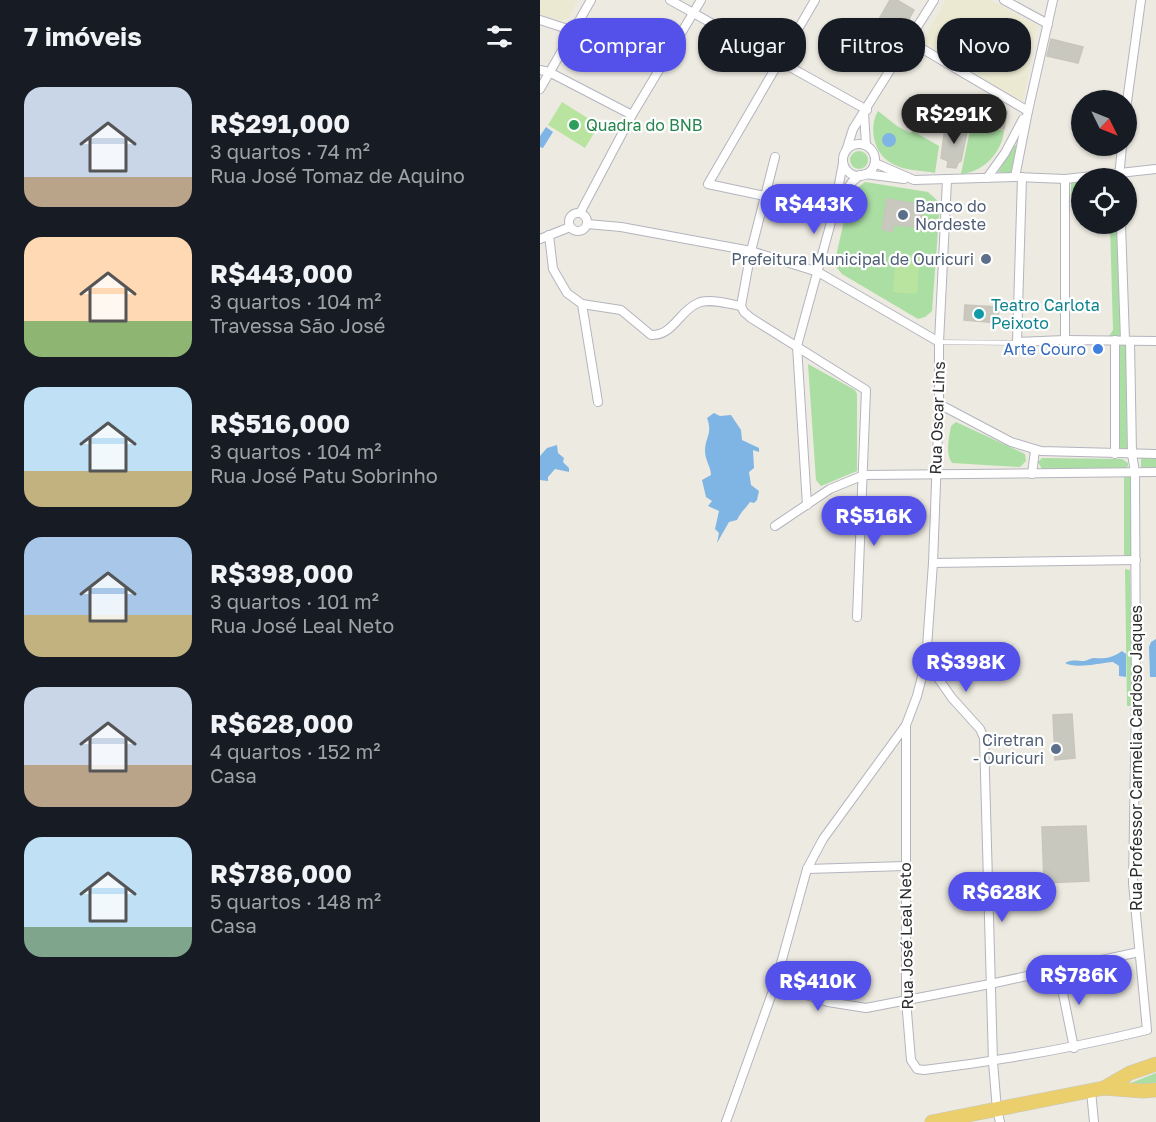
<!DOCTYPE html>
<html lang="pt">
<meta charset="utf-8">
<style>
:root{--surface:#171b24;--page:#20242c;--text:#f1f3f6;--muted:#9ea1a6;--accent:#5351e9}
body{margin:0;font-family:"Golos Text",sans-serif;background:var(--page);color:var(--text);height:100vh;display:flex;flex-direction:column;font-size:22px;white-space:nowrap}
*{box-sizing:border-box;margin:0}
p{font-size:20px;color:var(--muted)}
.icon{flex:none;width:33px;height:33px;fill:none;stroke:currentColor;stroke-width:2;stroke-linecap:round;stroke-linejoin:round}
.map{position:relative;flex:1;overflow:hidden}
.details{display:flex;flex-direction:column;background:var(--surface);width:540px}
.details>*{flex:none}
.hud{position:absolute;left:18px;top:18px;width:507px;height:54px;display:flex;gap:12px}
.needle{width:39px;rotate:133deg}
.buttons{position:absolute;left:531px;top:90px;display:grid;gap:12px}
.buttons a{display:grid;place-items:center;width:66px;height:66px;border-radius:50%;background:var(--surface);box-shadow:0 2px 4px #0004;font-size:30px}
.price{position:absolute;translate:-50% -51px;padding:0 14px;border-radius:21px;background:var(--accent);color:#fff;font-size:20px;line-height:39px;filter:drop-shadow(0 2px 3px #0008)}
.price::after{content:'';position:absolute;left:50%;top:36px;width:18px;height:14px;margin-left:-9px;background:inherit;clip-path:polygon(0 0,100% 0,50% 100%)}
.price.on{background:#222;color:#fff}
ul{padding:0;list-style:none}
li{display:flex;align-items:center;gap:18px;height:150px;padding:0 24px}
li span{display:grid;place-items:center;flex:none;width:168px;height:120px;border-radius:18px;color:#555}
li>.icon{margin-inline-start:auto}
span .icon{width:72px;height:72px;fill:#fffc;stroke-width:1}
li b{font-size:26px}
h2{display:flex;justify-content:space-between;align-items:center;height:72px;padding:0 24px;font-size:26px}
.tag{padding:0 21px;border-radius:24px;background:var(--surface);box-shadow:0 2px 4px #0004;font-size:21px;line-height:54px}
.tag.on{background:var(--accent);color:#fff}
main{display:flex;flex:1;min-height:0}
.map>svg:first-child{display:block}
.education{fill:#ece9d2}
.green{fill:#abdea3}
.pitch{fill:#b9e4a0}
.water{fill:#7fb5e4}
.building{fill:#c9c8bf;stroke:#c8c6ba;stroke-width:1.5}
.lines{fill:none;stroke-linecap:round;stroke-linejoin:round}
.service-casing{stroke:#b4b4bf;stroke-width:5}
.minor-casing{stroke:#b4b4bf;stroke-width:10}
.trunk-casing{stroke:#c8c8c8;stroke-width:15}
.service{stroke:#fff;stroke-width:4}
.minor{stroke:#fff;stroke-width:8}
.trunk{stroke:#eacf6c;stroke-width:14}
.leisure-dot{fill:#2e9e5b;stroke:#fff;stroke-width:2}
.service-dot{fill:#5c6f8a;stroke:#fff;stroke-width:2}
.culture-dot{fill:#0f9aa8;stroke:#fff;stroke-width:2}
.shop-dot{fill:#3f7fe0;stroke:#fff;stroke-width:2}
.labels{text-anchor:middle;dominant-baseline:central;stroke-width:4.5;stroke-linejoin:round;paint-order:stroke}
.leisure-label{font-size:16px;fill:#27864d;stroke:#fff;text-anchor:start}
.service-label{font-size:16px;fill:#4e5e75;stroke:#fff;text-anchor:end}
.culture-label{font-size:16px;fill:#0d838f;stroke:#fff;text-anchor:start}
.shop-label{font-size:16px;fill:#366cbe;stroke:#fff;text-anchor:end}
.street-label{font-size:16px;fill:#2d2d2d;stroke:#fff}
</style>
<main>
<section class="details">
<h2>7 imóveis<svg class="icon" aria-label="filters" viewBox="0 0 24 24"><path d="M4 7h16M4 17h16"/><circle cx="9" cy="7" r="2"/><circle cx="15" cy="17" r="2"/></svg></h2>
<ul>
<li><span style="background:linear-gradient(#c9d6e8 75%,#b9a48a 0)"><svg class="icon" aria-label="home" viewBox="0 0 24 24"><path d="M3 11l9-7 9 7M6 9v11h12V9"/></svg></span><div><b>R$291,000</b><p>3 quartos · 74 m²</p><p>Rua José Tomaz de Aquino</p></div></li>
<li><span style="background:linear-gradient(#ffd9b3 70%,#8fb573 0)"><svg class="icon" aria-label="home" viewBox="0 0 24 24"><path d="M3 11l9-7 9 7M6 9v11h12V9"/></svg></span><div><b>R$443,000</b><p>3 quartos · 104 m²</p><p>Travessa São José</p></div></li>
<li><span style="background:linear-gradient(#bfe0f5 70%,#c2b280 0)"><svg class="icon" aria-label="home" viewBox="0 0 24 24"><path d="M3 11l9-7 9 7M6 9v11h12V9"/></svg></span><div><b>R$516,000</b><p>3 quartos · 104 m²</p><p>Rua José Patu Sobrinho</p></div></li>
<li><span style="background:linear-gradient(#a9c7e8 65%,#c2b280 0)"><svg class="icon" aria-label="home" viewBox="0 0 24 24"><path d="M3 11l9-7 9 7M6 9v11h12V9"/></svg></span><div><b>R$398,000</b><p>3 quartos · 101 m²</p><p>Rua José Leal Neto</p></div></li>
<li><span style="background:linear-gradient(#c9d6e8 65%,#b9a48a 0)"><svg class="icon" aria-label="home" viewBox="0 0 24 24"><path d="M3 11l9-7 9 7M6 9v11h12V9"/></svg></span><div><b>R$628,000</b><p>4 quartos · 152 m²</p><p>Casa</p></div></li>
<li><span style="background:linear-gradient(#bfe0f5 75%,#7fa58c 0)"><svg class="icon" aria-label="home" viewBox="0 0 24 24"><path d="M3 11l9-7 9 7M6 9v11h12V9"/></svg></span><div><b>R$786,000</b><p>5 quartos · 148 m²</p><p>Casa</p></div></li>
</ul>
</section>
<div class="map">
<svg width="616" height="1122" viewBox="0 0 616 1122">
<rect width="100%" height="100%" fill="#edeae1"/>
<g class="education">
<path d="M0 0H37L29 18 22 21 0 14Z"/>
<path d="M406 0H449L497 25 483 102 382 42Z"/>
</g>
<g class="green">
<path d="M338 111 357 126 370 133 373 131 399 146 395 173C381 170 365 171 353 164 334 155 328 128 338 111Z"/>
<path d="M431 125 464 130C462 153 443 172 421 174Z"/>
<path d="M474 145 478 146 472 171 469 173 458 172Z"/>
<circle cx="319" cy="160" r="9"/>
<path d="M325 182 388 192 400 203 392 311 385 317 378 319 302 274 297 268 295 261 310 194Z"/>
<path d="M541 182V197H531V183Z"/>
<path d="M570 224H579L582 336H569L573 330Z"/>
<path d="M582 344 586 345 587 450 580 448 578 348Z"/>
<path d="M268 364 315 390 317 394V471L281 486 276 480Z"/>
<path d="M416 422 485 454 486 461 480 467 412 463C405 453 409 438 411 426Z"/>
<path d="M502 458 582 459 588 463V466L584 470 502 469 498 462Z"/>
<rect x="601" y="458" width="15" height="9"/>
<path d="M584 476 592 477V556H584Z"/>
<path d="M585 569 590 570 593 706H587Z"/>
<path d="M616 1073V1084L578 1088Z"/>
</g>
<g class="pitch">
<path d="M22 102 59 125 45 148 8 125Z"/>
<path d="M356 254 380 256 377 294 353 292Z"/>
</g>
<g class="water">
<path d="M6 127 13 132 3 148 0 147V136Z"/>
<circle cx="349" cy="140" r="7"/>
<path d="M174 413 180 416 191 415 201 430 202 440 219 448V452L213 450 214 468 209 472 211 485 219 491 217 500 214 503 210 502C205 509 200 513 197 520L189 522 177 543 179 533 175 529 179 511 168 506 172 501 166 497 162 480 171 475C171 467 165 460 165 451 165 437 173 434 167 418Z"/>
<path d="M17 445 18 453 24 458 23 462 29 468V472L15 469 8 477V481L0 480V456L7 448Z"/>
<path d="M616 639V677H610L609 647 611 642Z"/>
<path d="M582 651 586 654V677L579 676V666L573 662C561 663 535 669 525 663 532 659 537 661 544 661 547 661 550 658 554 658 565 659 572 658 582 651Z"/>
</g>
<g class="building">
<path d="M350 0H357L374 10 353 48 330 35Z"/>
<path d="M511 39 543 47 538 63 507 56Z"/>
<path d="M435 108 467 112 464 129 432 124Z"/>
<path d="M406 119 413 128 421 129 429 123 421 161 418 163 416 168 407 167 408 161 401 158Z"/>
<path d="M347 199 384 205 380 227 354 225 352 232 342 229Z"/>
<path d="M425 305 459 307 458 323 424 320Z"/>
<path d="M532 714 535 758 515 760 513 715Z"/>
<path d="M546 826 549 881 504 883 502 827Z"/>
</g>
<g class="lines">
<g class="service-casing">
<path id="service" d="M400 342 476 343"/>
</g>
<g class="minor-casing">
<g id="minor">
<path d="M130 0 327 110"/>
<path d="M464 0 508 24"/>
<path d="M0 20 34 31"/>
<path d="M369 41 488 111"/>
<path d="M0 70 9 72 92 115"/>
<path d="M0 89 51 0"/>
<path d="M586 109 601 0"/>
<path d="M324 113 326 145"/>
<circle cx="319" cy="160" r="16"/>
<path d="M306 151 313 129 394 0"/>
<path d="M235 157 211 251 201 306 204 312 211 318 326 390 317 617"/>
<path d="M335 163 374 180 475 177 525 179 616 169"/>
<path d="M325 174 364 179"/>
<path d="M475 177 488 111 513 0"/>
<path d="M482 177 477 342 525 340 616 341"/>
<path d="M447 178 465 153 483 119"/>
<path d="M579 178 582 146"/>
<path d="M225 196 168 184 275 0"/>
<path d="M296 200 303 163"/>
<path d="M40 213 92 115 161 0"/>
<circle cx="38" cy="222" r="9"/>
<path d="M47 224 81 227 211 251 278 272 399 342"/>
<path d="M581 224 585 340"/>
<path d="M9 235 13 269 27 293 42 304 81 310 111 335C133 336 139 311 158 303 169 298 189 304 201 306"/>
<path d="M0 239 30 227"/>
<path d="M42 304 58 402"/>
<path d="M525 340V179"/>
<path d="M575 340V454"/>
<path d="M399 404 471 442 501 451 616 454"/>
<path d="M492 474 495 450"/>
<path d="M267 505 257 346 296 204 312 182 320 175"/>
<path d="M235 526 290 489 324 475 616 472"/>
<path d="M393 563 596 560"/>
<path d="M386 661 412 698 440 729 444 738 453 1062 457 1110 460 1122"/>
<path d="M366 725V1000L371 1060 377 1069 384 1070C459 1061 533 1048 607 1030L593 883 596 702 595 472 592 454 590 341"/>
<path d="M267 869 365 866"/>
<path d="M518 969 534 1048"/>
<path d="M235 985 288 1002 326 1008 450 984 599 952"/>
<path d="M551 1091 554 1122"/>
<path d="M186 1122 235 985 267 869 283 839 366 725 377 696 386 661 393 563 399 404V342L407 180"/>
</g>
</g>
<g class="trunk-casing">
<g id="trunk">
<path d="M564 1088 603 1091 616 1090"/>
<path d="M392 1122 564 1088 590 1073 616 1064"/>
</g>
</g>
<use href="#service" class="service"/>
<use href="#minor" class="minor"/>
<use href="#trunk" class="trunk"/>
</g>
<circle class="leisure-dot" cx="34" cy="125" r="6"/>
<g class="service-dot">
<circle cx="363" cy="215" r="6"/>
<circle cx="446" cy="259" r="6"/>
<circle cx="516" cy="749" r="6"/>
</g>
<circle class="culture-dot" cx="439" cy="314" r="6"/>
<circle class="shop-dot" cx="558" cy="349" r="6"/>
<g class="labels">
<g class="leisure-label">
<text x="46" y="125">Quadra do BNB</text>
</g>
<g class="service-label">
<text x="375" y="206" text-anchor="start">Banco do<tspan x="375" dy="18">Nordeste</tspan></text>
<text x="434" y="259">Prefeitura Municipal de Ouricuri</text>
<text x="504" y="740">Ciretran<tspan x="504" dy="18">- Ouricuri</tspan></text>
</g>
<g class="culture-label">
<text x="451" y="305">Teatro Carlota<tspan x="451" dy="18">Peixoto</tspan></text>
</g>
<g class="shop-label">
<text x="546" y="349">Arte Couro</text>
</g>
<g class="street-label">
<text transform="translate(397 418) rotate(-88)">Rua Oscar Lins</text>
<text transform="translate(596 758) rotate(-90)">Rua Professor Carmelia Cardoso Jaques</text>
<text transform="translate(366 936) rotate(-91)">Rua José Leal Neto</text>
</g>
</g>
</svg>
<div class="buttons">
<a><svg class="needle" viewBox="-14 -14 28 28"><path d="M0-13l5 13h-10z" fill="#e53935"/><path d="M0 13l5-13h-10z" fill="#9ea1a6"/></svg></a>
<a><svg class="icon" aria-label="locate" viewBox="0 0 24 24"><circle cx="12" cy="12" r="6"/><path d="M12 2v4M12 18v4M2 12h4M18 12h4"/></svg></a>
</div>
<b class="price on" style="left:414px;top:145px">R$291K</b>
<b class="price" style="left:274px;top:235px">R$443K</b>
<b class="price" style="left:334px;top:547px">R$516K</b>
<b class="price" style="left:426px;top:693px">R$398K</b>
<b class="price" style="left:462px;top:923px">R$628K</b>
<b class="price" style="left:539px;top:1006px">R$786K</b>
<b class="price" style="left:278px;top:1012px">R$410K</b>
<div class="hud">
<a class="tag on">Comprar</a>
<a class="tag">Alugar</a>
<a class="tag">Filtros</a>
<a class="tag">Novo</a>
</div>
</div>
</main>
